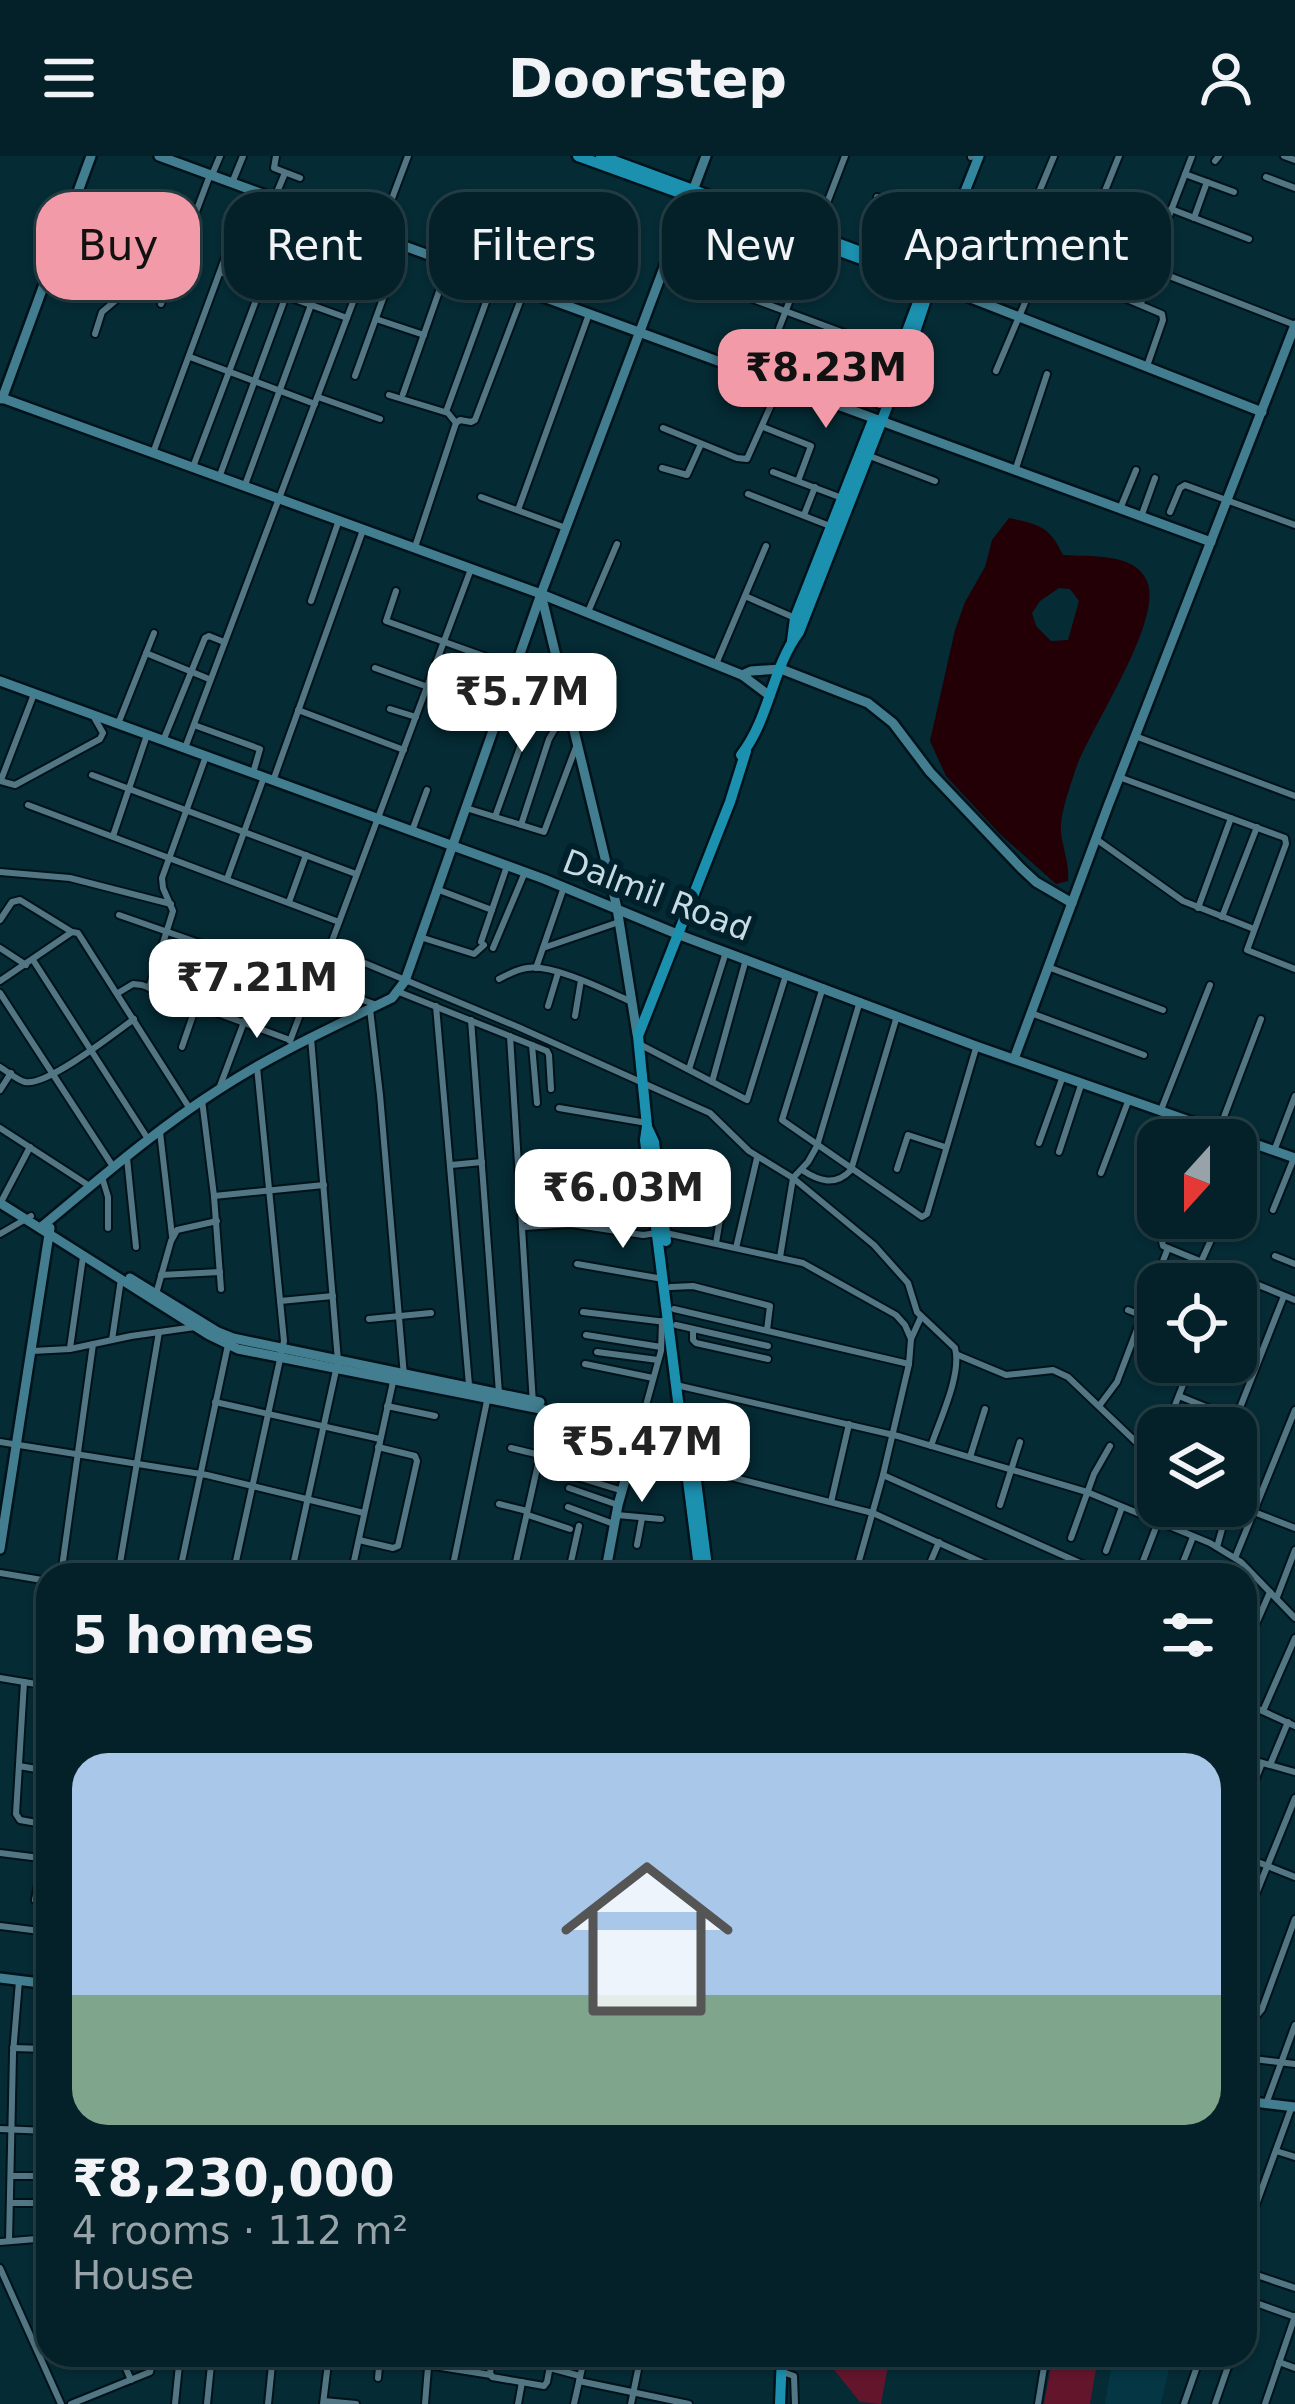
<!DOCTYPE html>
<meta charset="utf-8">
<style>
:root{--surface:#042028;--page:#122d34;--text:#f1f3f6;--muted:#97a3a8;--line:#253e45;--accent:#f39aa9}
body{margin:0;font-family:"DejaVu Sans",sans-serif;background:var(--page);color:var(--text);height:100vh;display:flex;flex-direction:column;font-size:45px;white-space:nowrap}
*{box-sizing:border-box;margin:0}
p{font-size:39px;color:var(--muted)}
.icon{flex:none;width:66px;height:66px;fill:none;stroke:currentColor;stroke-width:2;stroke-linecap:round;stroke-linejoin:round}
.map{position:relative;flex:1;overflow:hidden}
.drawer{position:absolute;left:36px;top:1407px;width:1221px;height:804px;display:flex;flex-direction:column;background:var(--surface);border-radius:36px;box-shadow:0 3px 9px #0004,0 0 0 3px var(--line)}
.drawer>*{flex:none}
.hud{position:absolute;left:36px;top:36px;width:1224px;height:108px;display:flex;gap:24px}
.needle{width:78px;rotate:201deg}
.controls{position:absolute;left:1137px;top:963px;display:grid;gap:24px}
.controls a{display:grid;place-items:center;width:120px;height:120px;border-radius:24px;background:var(--surface);box-shadow:0 3px 9px #0004,0 0 0 3px var(--line);font-size:60px}
.price{position:absolute;translate:-50% -102px;padding:0 27px;border-radius:24px;background:#fff;color:#222;font-size:39px;line-height:78px;filter:drop-shadow(0 3px 6px #0008)}
.price::after{content:'';position:absolute;left:50%;top:72px;width:36px;height:27px;margin-left:-18px;background:inherit;clip-path:polygon(0 0,100% 0,50% 100%)}
.price.selected{background:var(--accent);color:#111}
ul{padding:0;list-style:none}
li{display:grid;align-content:center;gap:24px;height:636px;padding:0 36px}
li+li{border-top:3px solid var(--line)}
li span{display:grid;place-items:center;height:372px;border-radius:36px;color:#555}
li>.icon{margin-inline-start:auto}
span .icon{width:216px;height:216px;fill:#fffc;stroke-width:1}
li b{font-size:51px}
h2{display:flex;justify-content:space-between;align-items:center;height:144px;padding:0 36px;font-size:51px}
.tag{padding:0 42px;border-radius:36px;background:var(--surface);box-shadow:0 3px 9px #0004,0 0 0 3px var(--line);font-size:42px;line-height:108px}
.tag.selected{background:var(--accent);color:#111}
header{display:flex;justify-content:space-between;align-items:center;height:156px;padding:0 36px;background:var(--surface);font-size:54px;font-weight:700}
.map>svg:first-child{display:block}
.built{fill:#043644}
.green{fill:#63152c}
.water{fill:#220006;fill-rule:evenodd}
.lines{fill:none;stroke-linecap:round;stroke-linejoin:round}
.street-casing{stroke:#00121a;stroke-width:10}
.secondary-casing{stroke:#00121a;stroke-width:14}
.primary-casing{stroke:#00121a;stroke-width:14}
.highway-casing{stroke:#00121a;stroke-width:15}
.street{stroke:#527683;stroke-width:6}
.secondary{stroke:#427e90;stroke-width:9}
.primary{stroke:#32869d;stroke-width:9}
.highway{stroke:#1c90af;stroke-width:10}
.labels{text-anchor:middle;dominant-baseline:central;stroke-width:12;stroke-linejoin:round;paint-order:stroke}
.street-label{font-size:33px;fill:#c8dbe2;stroke:#00212b}
</style>
<header><svg class="icon" aria-label="menu" viewBox="0 0 24 24"><path d="M4 6h16M4 12h16M4 18h16"/></svg>Doorstep<svg class="icon" aria-label="person" viewBox="0 0 24 24"><circle cx="12" cy="8" r="4"/><path d="M4 21q1-7 8-7t8 7"/></svg></header>
<div class="map">
<svg width="1295" height="2248" viewBox="0 0 1295 2248">
<rect width="100%" height="100%" fill="#052b35"/>
<path class="built" d="M1113 2199H1172L1161 2248H1105Z"/>
<g class="green">
<path d="M822 2199H890L881 2248 860 2246Z"/>
<path d="M1053 2199 1097 2207 1090 2248H1044Z"/>
</g>
<path class="water" d="M1009 362C1040 369 1049 370 1063 399 1089 401 1135 396 1147 425 1164 465 1089 573 1075 615 1070 631 1062 652 1061 669 1060 688 1070 705 1068 725L1056 728 1001 679 946 620 930 585 955 474 965 446 985 411 992 384ZM1059 432 1070 433 1079 445 1068 484 1051 485 1036 470 1032 457 1040 445Z"/>
<g class="lines">
<g class="street-casing">
<g id="street">
<path d="M276 0 274 12 300 22"/>
<path d="M1284 0 1295 4"/>
<path d="M971 1V0"/>
<path d="M1215 5 1219 0"/>
<path d="M1185 18 1234 36"/>
<path d="M212 19 220 0"/>
<path d="M1266 21 1295 32"/>
<path d="M232 27 243 0"/>
<path d="M964 40 1295 169"/>
<path d="M275 41 285 17"/>
<path d="M877 41 952 70"/>
<path d="M1171 53 1249 83"/>
<path d="M1194 62 1207 26"/>
<path d="M1027 65 1054 0"/>
<path d="M1084 87 1119 0"/>
<path d="M1126 103 1140 67"/>
<path d="M1042 107 1162 158 1163 164 1147 210"/>
<path d="M664 110 898 197"/>
<path d="M1149 112 1192 0"/>
<path d="M220 116 347 162"/>
<path d="M147 131 178 46"/>
<path d="M1141 147 1154 114"/>
<path d="M161 148 210 19"/>
<path d="M376 163 424 179"/>
<path d="M95 178 102 156 121 140 162 42 196 54"/>
<path d="M190 201 315 248"/>
<path d="M996 215 1055 76"/>
<path d="M355 220 402 90"/>
<path d="M760 222 845 0"/>
<path d="M403 238 449 107"/>
<path d="M389 239 448 257 456 267"/>
<path d="M318 241 380 263"/>
<path d="M447 253 494 124"/>
<path d="M763 271 811 290 798 325"/>
<path d="M663 272 737 302 747 303 780 229"/>
<path d="M153 297 250 34"/>
<path d="M867 299 935 325"/>
<path d="M193 311 292 49"/>
<path d="M662 312 687 319 701 288"/>
<path d="M1015 315 1047 218"/>
<path d="M773 316 842 342"/>
<path d="M220 319 316 58"/>
<path d="M245 329 341 67"/>
<path d="M748 338 830 370"/>
<path d="M481 341 566 372"/>
<path d="M1120 353 1136 314"/>
<path d="M518 354 589 158"/>
<path d="M1170 356 1180 332 1185 329 1295 369"/>
<path d="M804 359 815 331"/>
<path d="M1141 361 1155 322"/>
<path d="M415 391 456 267 460 264 471 266 475 264 524 135"/>
<path d="M396 435 386 465 514 511"/>
<path d="M745 440 795 462"/>
<path d="M311 445 339 364"/>
<path d="M588 456 617 388"/>
<path d="M146 497 209 523"/>
<path d="M716 508 766 390"/>
<path d="M375 512 428 531"/>
<path d="M390 553 416 561"/>
<path d="M298 554 404 594"/>
<path d="M118 568 154 477"/>
<path d="M194 569 260 593 253 617"/>
<path d="M1135 580 1295 640"/>
<path d="M163 585 205 482 209 480 224 486"/>
<path d="M185 592 408 0"/>
<path d="M92 619 356 718"/>
<path d="M1119 621 1285 682 1286 688 1247 794 1295 813"/>
<path d="M1 624 34 538"/>
<path d="M0 625 15 629 100 583 103 577 95 563"/>
<path d="M273 625 363 374"/>
<path d="M28 649 339 766"/>
<path d="M466 652 544 676 576 591"/>
<path d="M495 661 553 499"/>
<path d="M521 669 549 583 568 551"/>
<path d="M412 675 427 634"/>
<path d="M113 680 147 579"/>
<path d="M1096 683 1183 745 1254 773"/>
<path d="M0 716 70 722 171 748"/>
<path d="M227 723 264 621"/>
<path d="M439 734 492 754"/>
<path d="M289 746 306 699"/>
<path d="M1198 752 1231 662"/>
<path d="M119 759 374 848"/>
<path d="M1222 761 1257 671"/>
<path d="M0 764 12 746 20 744 72 776"/>
<path d="M420 781 474 798 484 789"/>
<path d="M481 786 507 710"/>
<path d="M0 792 26 809"/>
<path d="M493 792 525 716"/>
<path d="M543 792 619 766"/>
<path d="M329 793 471 413"/>
<path d="M33 804 148 983"/>
<path d="M1048 811 1163 854"/>
<path d="M536 812 564 731"/>
<path d="M499 823C507 819 517 813 527 812 554 808 607 835 632 846"/>
<path d="M0 825 72 776 78 777 190 953"/>
<path d="M823 831 782 964 922 1061 927 1058 976 892"/>
<path d="M149 832 173 755 163 732 162 722 206 600"/>
<path d="M399 836 547 895 549 899 551 933"/>
<path d="M0 837 114 1012"/>
<path d="M118 837 133 828 142 829 290 884"/>
<path d="M436 850 469 1229"/>
<path d="M548 850 558 817"/>
<path d="M370 853 380 939 404 1220"/>
<path d="M1031 857 1144 899"/>
<path d="M575 860 581 824"/>
<path d="M471 864 499 1237"/>
<path d="M510 880 533 1248"/>
<path d="M290 885 323 798 331 793 518 871 710 957 749 995 793 1022 874 1089 908 1127 917 1156 955 1192C962 1218 940 1263 931 1290"/>
<path d="M532 889 537 947"/>
<path d="M641 889 747 944 786 819"/>
<path d="M182 891 216 792"/>
<path d="M0 911C7 915 17 924 25 926 46 931 115 877 134 863"/>
<path d="M689 913 726 796"/>
<path d="M712 926 746 803"/>
<path d="M220 930 265 810"/>
<path d="M0 934 11 917"/>
<path d="M202 944 214 1040 221 1133"/>
<path d="M559 952 647 967"/>
<path d="M1161 954 1210 829"/>
<path d="M0 972 91 1031"/>
<path d="M1219 974 1261 863"/>
<path d="M160 976 172 1080"/>
<path d="M1205 984 1211 971"/>
<path d="M1039 987 1063 920"/>
<path d="M1274 995 1295 940"/>
<path d="M1059 996 1082 926"/>
<path d="M127 1002 136 1091"/>
<path d="M451 1009 482 1006"/>
<path d="M897 1013 908 979 945 991"/>
<path d="M802 1014C819 1025 835 1031 851 1014L897 860"/>
<path d="M1101 1017 1129 943"/>
<path d="M102 1021 108 1041V1072"/>
<path d="M570 1026 651 1041"/>
<path d="M1236 1029 1254 989"/>
<path d="M214 1040 324 1029"/>
<path d="M1 1046 30 991"/>
<path d="M1273 1054 1294 1002"/>
<path d="M1172 1062 1162 1085 1163 1090 1295 1144"/>
<path d="M524 1071 571 1068 643 1079 657 1077"/>
<path d="M666 1077 803 1107 896 1159 905 1169 911 1183 909 1208 883 1319 855 1419"/>
<path d="M0 1078 31 1060"/>
<path d="M716 1087 721 1057"/>
<path d="M736 1092 757 1002"/>
<path d="M1275 1100 1295 1108"/>
<path d="M780 1101 793 1022 808 1006 817 990 860 845"/>
<path d="M1201 1106 1221 1062"/>
<path d="M577 1108 663 1123"/>
<path d="M161 1119 220 1116"/>
<path d="M671 1131 693 1130 770 1150 767 1174"/>
<path d="M156 1138 171 1085 177 1074 217 1065"/>
<path d="M280 1145 333 1140"/>
<path d="M674 1153 909 1208"/>
<path d="M1128 1154 1158 1166"/>
<path d="M583 1156 666 1166"/>
<path d="M369 1163 431 1157"/>
<path d="M676 1169 768 1190"/>
<path d="M693 1173V1184L696 1187 768 1203"/>
<path d="M586 1179 661 1191"/>
<path d="M911 1183 921 1161"/>
<path d="M112 1184 121 1123"/>
<path d="M70 1192 83 1101"/>
<path d="M32 1195 70 1193 131 1180 195 1171"/>
<path d="M597 1196 658 1204"/>
<path d="M1236 1196 1258 1205"/>
<path d="M958 1199 1006 1219 1053 1214 1068 1221 1158 1307"/>
<path d="M585 1208 653 1222"/>
<path d="M676 1229 898 1280 1087 1336 1210 1387 1241 1406 1295 1462"/>
<path d="M1179 1240 1235 1263"/>
<path d="M215 1246 380 1283"/>
<path d="M387 1250 435 1260"/>
<path d="M1099 1250 1117 1226 1168 1092"/>
<path d="M640 1271 661 1195 662 1165"/>
<path d="M1166 1272 1192 1206"/>
<path d="M1232 1272 1284 1140"/>
<path d="M0 1286 207 1319 364 1357"/>
<path d="M511 1292 540 1299"/>
<path d="M970 1301 985 1253"/>
<path d="M695 1312 873 1357 1010 1419"/>
<path d="M883 1319 1107 1419"/>
<path d="M574 1320 623 1335"/>
<path d="M569 1332 618 1349"/>
<path d="M831 1346 849 1268"/>
<path d="M499 1348 527 1355"/>
<path d="M1000 1349 1020 1286"/>
<path d="M1203 1350 1205 1357 1222 1373 1217 1391"/>
<path d="M568 1351 614 1368"/>
<path d="M1254 1356 1295 1372"/>
<path d="M528 1359 570 1373"/>
<path d="M617 1359 661 1363"/>
<path d="M1071 1382 1094 1318 1110 1290"/>
<path d="M359 1384 393 1392 398 1390 417 1305 415 1300 378 1291"/>
<path d="M637 1389 642 1362"/>
<path d="M1106 1395 1122 1351"/>
<path d="M1235 1402 1295 1254"/>
<path d="M1140 1413 1158 1366"/>
<path d="M0 1417 48 1425"/>
<path d="M61 1419 93 1188"/>
<path d="M118 1419 159 1176"/>
<path d="M179 1419 228 1189"/>
<path d="M233 1419 284 1185 257 911"/>
<path d="M291 1419 338 1205 311 882"/>
<path d="M351 1419 393 1226"/>
<path d="M451 1419 488 1240"/>
<path d="M513 1419 550 1255"/>
<path d="M568 1419 579 1370"/>
<path d="M925 1419 939 1386"/>
<path d="M1178 1419 1193 1381"/>
<path d="M1277 1441 1295 1394"/>
<path d="M1245 1493 1270 1436"/>
<path d="M0 1522 48 1530"/>
<path d="M24 1526 16 1658 20 1664 48 1669"/>
<path d="M43 1528 48 1496"/>
<path d="M1245 1547 1295 1570"/>
<path d="M1263 1555 1295 1482"/>
<path d="M1245 1576 1255 1552"/>
<path d="M1245 1602 1295 1616"/>
<path d="M1270 1609 1288 1566"/>
<path d="M19 1610 48 1615"/>
<path d="M41 1614 48 1576"/>
<path d="M1245 1650 1262 1607"/>
<path d="M0 1697 48 1703"/>
<path d="M1245 1701 1295 1721"/>
<path d="M35 1744 43 1702"/>
<path d="M1245 1765 1295 1642"/>
<path d="M0 1770 48 1776"/>
<path d="M1245 1886 1253 1864 1262 1853 1295 1763"/>
<path d="M13 1892 48 1893"/>
<path d="M1245 1902 1295 1908"/>
<path d="M1266 1948 1295 1869"/>
<path d="M0 1973 48 1975"/>
<path d="M1276 1995 1295 2001"/>
<path d="M11 2020H48"/>
<path d="M10 2047H48"/>
<path d="M1245 2079 1292 1950"/>
<path d="M38 2083 48 2107"/>
<path d="M9 2085 13 1897 19 1825"/>
<path d="M0 2086 48 2082"/>
<path d="M0 2112 61 2248"/>
<path d="M1245 2115 1295 2132"/>
<path d="M1245 2143 1295 2161"/>
<path d="M1245 2162 1251 2145"/>
<path d="M34 2187 48 2180"/>
<path d="M120 2199 131 2224"/>
<path d="M493 2199 490 2217 492 2221 544 2230 547 2226 552 2199"/>
<path d="M1279 2206 1295 2212"/>
<path d="M428 2209 491 2219"/>
<path d="M550 2212 580 2220"/>
<path d="M780 2215 794 2220 795 2248"/>
<path d="M378 2222 380 2199"/>
<path d="M579 2225 689 2248"/>
<path d="M324 2245 356 2248"/>
<path d="M71 2248 150 2216 154 2199"/>
<path d="M175 2248 180 2199"/>
<path d="M207 2248 212 2199"/>
<path d="M268 2248 273 2199"/>
<path d="M323 2248 329 2199"/>
<path d="M425 2248 429 2199"/>
<path d="M518 2248 522 2226"/>
<path d="M574 2248 585 2199"/>
<path d="M631 2248 641 2199"/>
<path d="M1038 2248 1046 2199"/>
<path d="M1184 2248 1201 2199"/>
<path d="M1215 2248 1232 2199"/>
<path d="M1265 2248 1295 2160"/>
</g>
</g>
<g class="secondary-casing">
<g id="secondary">
<path d="M159 0 1211 386"/>
<path d="M935 128 1262 256"/>
<path d="M2 242 541 438 742 519 770 540"/>
<path d="M2 243 91 0"/>
<path d="M541 438 617 752 637 878"/>
<path d="M742 519 751 515 781 513 868 547 893 567 930 616 1021 712 1036 726 1072 747"/>
<path d="M0 525 544 723 677 778 976 890 1295 1002"/>
<path d="M1014 903 1108 650 1295 169"/>
<path d="M0 1047 209 1179 238 1193 621 1269 684 1278"/>
<path d="M40 1072C97 1025 155 974 218 934 273 898 333 871 392 842L405 825 541 438 706 0"/>
<path d="M130 1122 218 1176 233 1182 540 1246"/>
<path d="M0 1393 50 1072"/>
<path d="M605 1419 618 1349 640 1271"/>
<path d="M0 1822 48 1828"/>
<path d="M1245 1945 1295 1951"/>
</g>
</g>
<g class="primary-casing">
<path id="primary" d="M932 119 979 0"/>
</g>
<g class="highway-casing">
<g id="highway">
<path d="M578 0 925 126"/>
<path d="M601 0 880 103"/>
<path d="M930 119 936 124 931 131 925 126Z"/>
<path d="M880 247 920 141"/>
<path d="M792 485 795 462 873 264"/>
<path d="M741 599C769 564 772 512 799 476L907 200 930 131"/>
<path d="M648 973 654 986 666 1085"/>
<path d="M689 1270 708 1419"/>
<path d="M700 1419 645 984 647 970 638 880 730 646 746 595"/>
<path d="M780 2248 782 2199"/>
</g>
</g>
<use href="#street" class="street"/>
<use href="#secondary" class="secondary"/>
<use href="#primary" class="primary"/>
<use href="#highway" class="highway"/>
</g>
<g class="labels">
<g class="street-label">
<text transform="translate(657 739) rotate(21)">Dalmil Road</text>
</g>
</g>
</svg>
<div class="controls">
<a><svg class="needle" viewBox="-14 -14 28 28"><path d="M0-13l5 13h-10z" fill="#e53935"/><path d="M0 13l5-13h-10z" fill="#97a3a8"/></svg></a>
<a><svg class="icon" aria-label="locate" viewBox="0 0 24 24"><circle cx="12" cy="12" r="6"/><path d="M12 2v4M12 18v4M2 12h4M18 12h4"/></svg></a>
<a><svg class="icon" aria-label="layers" viewBox="0 0 24 24"><path d="M12 4l9 5-9 5-9-5zM3 14l9 5 9-5"/></svg></a>
</div>
<b class="price selected" style="left:826px;top:275px">₹8.23M</b>
<b class="price" style="left:522px;top:599px">₹5.7M</b>
<b class="price" style="left:257px;top:885px">₹7.21M</b>
<b class="price" style="left:623px;top:1095px">₹6.03M</b>
<b class="price" style="left:642px;top:1349px">₹5.47M</b>
<div class="hud">
<a class="tag selected">Buy</a>
<a class="tag">Rent</a>
<a class="tag">Filters</a>
<a class="tag">New</a>
<a class="tag">Apartment</a>
</div>
<section class="drawer">
<h2>5 homes<svg class="icon" aria-label="filters" viewBox="0 0 24 24"><path d="M4 7h16M4 17h16"/><circle cx="9" cy="7" r="2"/><circle cx="15" cy="17" r="2"/></svg></h2>
<ul>
<li><span style="background:linear-gradient(#a9c7e8 65%,#7fa58c 0)"><svg class="icon" aria-label="home" viewBox="0 0 24 24"><path d="M3 11l9-7 9 7M6 9v11h12V9"/></svg></span><div><b>₹8,230,000</b><p>4 rooms · 112 m²</p><p>House</p></div></li>
</ul>
</section>
</div>
